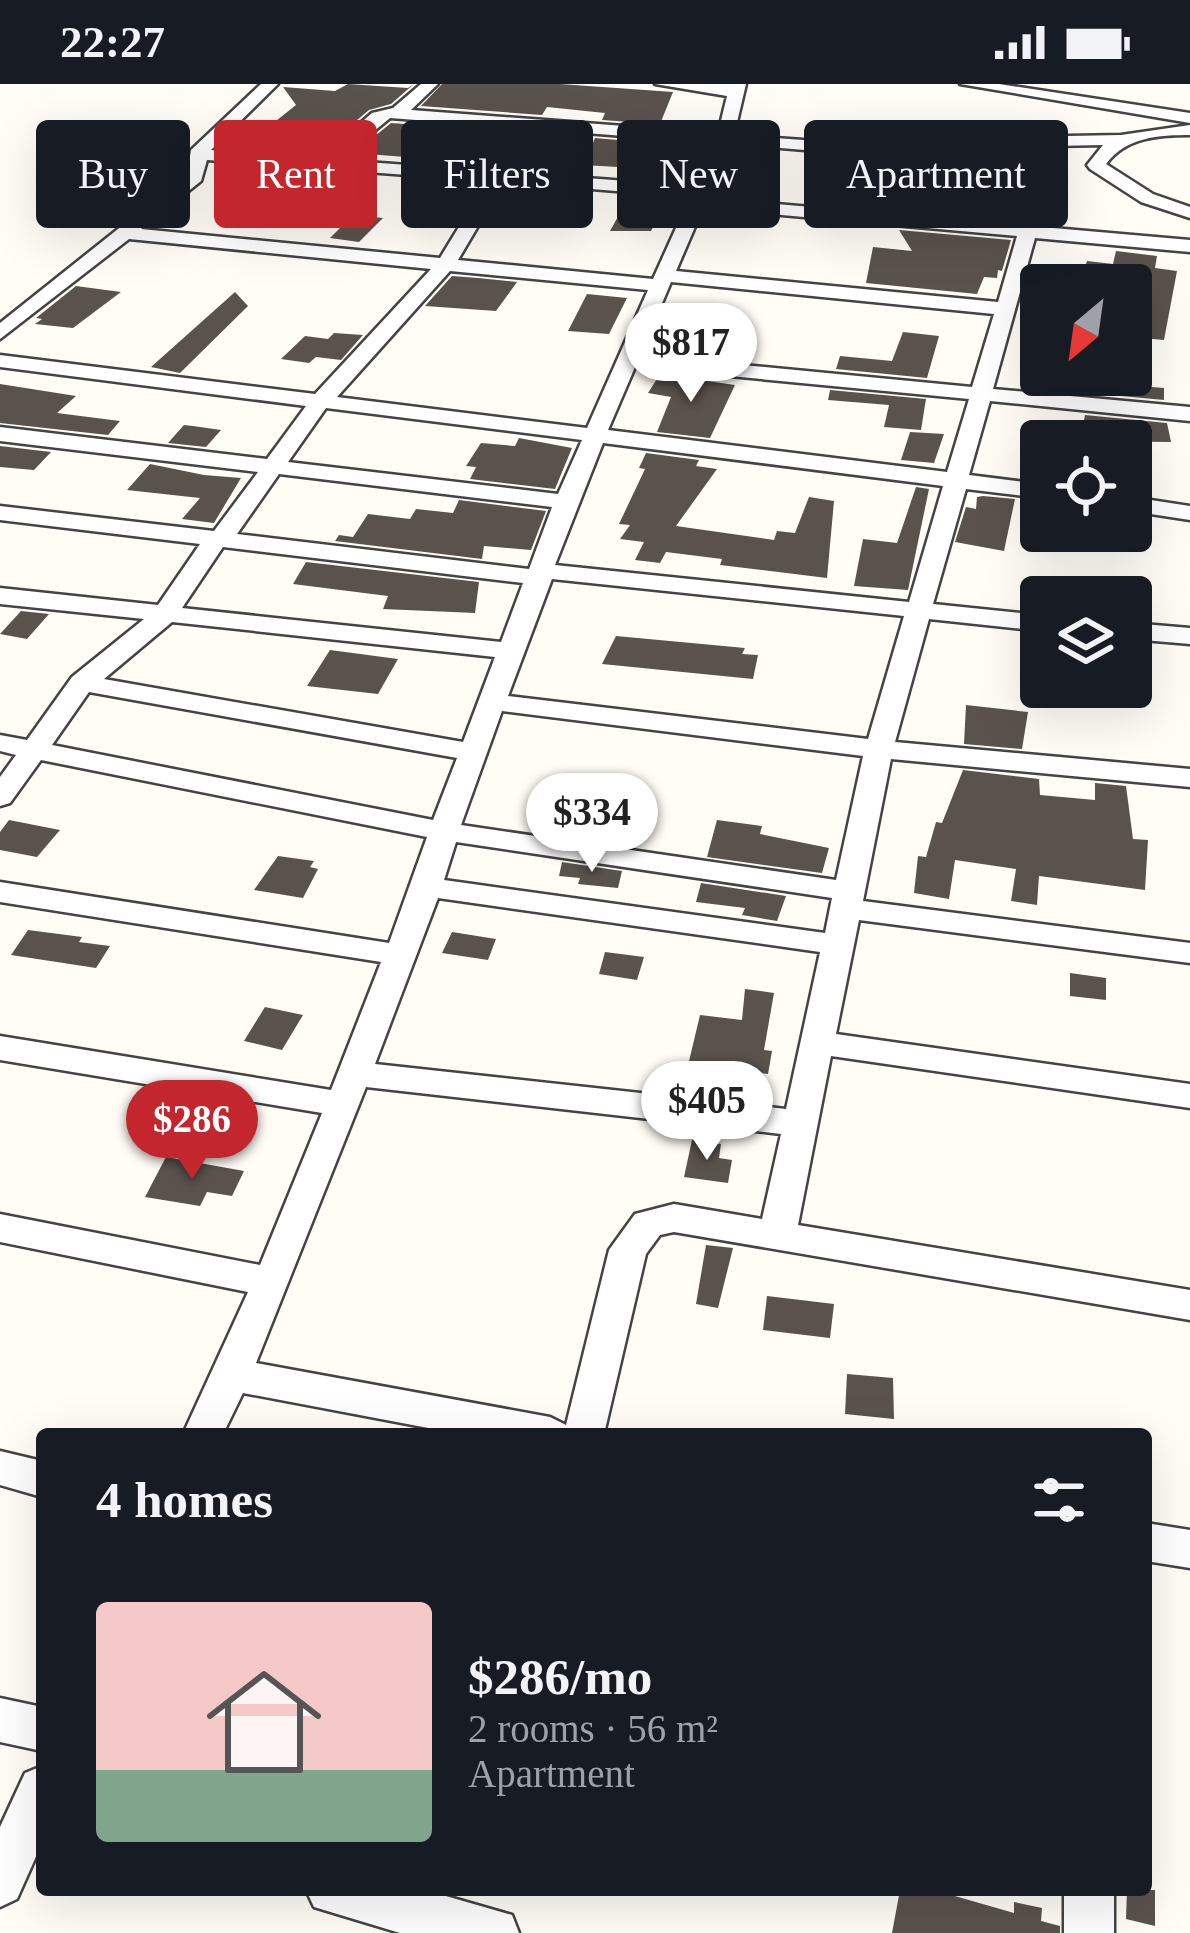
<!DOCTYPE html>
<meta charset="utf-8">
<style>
:root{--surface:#171b24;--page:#20242c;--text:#f1f3f6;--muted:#9ea1a6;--accent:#c4262e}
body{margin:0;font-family:Georgia,serif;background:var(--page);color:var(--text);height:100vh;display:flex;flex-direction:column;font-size:45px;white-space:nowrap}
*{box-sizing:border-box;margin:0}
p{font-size:39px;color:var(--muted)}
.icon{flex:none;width:66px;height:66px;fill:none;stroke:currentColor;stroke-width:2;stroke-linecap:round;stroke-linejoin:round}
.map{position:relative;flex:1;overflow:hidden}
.details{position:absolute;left:36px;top:1344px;width:1116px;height:468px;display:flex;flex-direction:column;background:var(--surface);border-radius:12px;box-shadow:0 12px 48px #0002}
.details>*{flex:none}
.guide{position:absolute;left:36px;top:36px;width:1119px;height:108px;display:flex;gap:24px}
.needle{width:78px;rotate:209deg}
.buttons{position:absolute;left:1020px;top:180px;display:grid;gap:24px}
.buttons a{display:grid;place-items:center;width:132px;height:132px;border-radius:12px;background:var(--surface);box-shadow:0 12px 48px #0002;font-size:60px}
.price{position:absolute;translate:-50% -102px;padding:0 27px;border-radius:42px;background:#fff;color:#222;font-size:39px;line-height:78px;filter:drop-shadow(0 3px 6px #0008)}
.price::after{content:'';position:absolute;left:50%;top:72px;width:36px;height:27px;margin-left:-18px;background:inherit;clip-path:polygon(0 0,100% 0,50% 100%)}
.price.on{background:var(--accent);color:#fff}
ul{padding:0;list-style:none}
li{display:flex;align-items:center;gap:36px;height:300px;padding:0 60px}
li span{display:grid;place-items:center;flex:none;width:336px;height:240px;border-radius:12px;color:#555}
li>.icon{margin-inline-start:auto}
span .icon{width:144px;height:144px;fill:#fffc;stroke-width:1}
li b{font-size:51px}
h2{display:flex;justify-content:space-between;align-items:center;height:144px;padding:0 60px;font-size:51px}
.tag{padding:0 42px;border-radius:12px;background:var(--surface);box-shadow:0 12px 48px #0002;font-size:42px;line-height:108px}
.tag.on{background:var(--accent);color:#fff}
.status{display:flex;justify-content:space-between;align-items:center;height:84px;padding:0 60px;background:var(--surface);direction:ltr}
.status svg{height:33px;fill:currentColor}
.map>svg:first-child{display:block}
.building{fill:#5a524d}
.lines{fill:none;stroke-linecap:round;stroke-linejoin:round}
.minor-casing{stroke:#444;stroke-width:5}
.minor{fill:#fff;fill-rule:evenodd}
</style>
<div class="status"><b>22:27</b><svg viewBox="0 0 49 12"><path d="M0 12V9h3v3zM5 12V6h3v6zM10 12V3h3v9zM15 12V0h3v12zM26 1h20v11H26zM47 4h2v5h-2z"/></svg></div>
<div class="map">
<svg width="1190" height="1849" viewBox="0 0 1190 1849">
<rect width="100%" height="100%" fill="#fffdf5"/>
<g class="building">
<path d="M348 0 408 4 414 0 391 20 369 26 318 69 242 64 296 21 283 3 335 7Z"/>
<path d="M442 0H560L673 8 660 40 602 36 605 29 547 23 542 31 421 22Z"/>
<path d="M391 39 532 49 514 82 480 79 501 55 439 52 419 74 354 69Z"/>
<path d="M595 54 652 59 635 84 583 81Z"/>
<path d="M629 113 667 116 651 147H610Z"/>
<path d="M353 131 383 134 359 158 330 154Z"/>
<path d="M899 146 1011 156 1002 187 998 186 997 194 984 193 977 210 866 199 873 163 912 167Z"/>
<path d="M1116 167 1157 172 1155 184 1177 187 1164 256 1131 253V201H1079L1087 177 1113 180Z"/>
<path d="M452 192 478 194 517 198 496 227 425 222Z"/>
<path d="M76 202 121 208 73 244 35 240 42 235 36 234Z"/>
<path d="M235 208 248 222 180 289 151 283Z"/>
<path d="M587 210 627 214 609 250 568 247Z"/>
<path d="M903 248 939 252 927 294 836 285 840 272 892 277Z"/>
<path d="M334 249 363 251 341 276 316 273 309 279 281 275 305 252 328 255Z"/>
<path d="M660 290 735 301 710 354 657 348 671 313 648 309Z"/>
<path d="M1091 298 1164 304V316L1089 309Z"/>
<path d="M0 300 76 312 57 329 120 337 108 351 0 339Z"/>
<path d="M830 306 926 315 921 346 884 343 889 321 828 316Z"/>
<path d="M1085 331 1167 339 1171 358 1080 357Z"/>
<path d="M184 341 193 342 221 346 206 363 168 359Z"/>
<path d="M910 348 944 350 934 379 901 376Z"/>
<path d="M519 354 572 364 555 405 470 395 476 383 466 382 481 359 515 362Z"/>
<path d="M0 362 51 368 34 386 0 383Z"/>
<path d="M646 369 699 376 696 382 717 385 676 442 774 456 777 447 795 449 809 413 834 417 827 494 720 481 722 475 666 468 660 479 635 476 644 458 620 455 630 441 619 440 645 385 639 384Z"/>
<path d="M150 380 204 391 241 394 214 439 182 435 200 414 127 406Z"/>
<path d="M916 403 929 405 908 506 854 502 863 455 897 459Z"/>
<path d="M983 412 1015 415 1004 467 955 458 966 423 976 425 977 413Z"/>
<path d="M459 416 546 427 531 466 484 462 482 475 335 457 339 451 353 453 368 430 410 435 416 425 453 429Z"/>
<path d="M306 478 479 498 475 529 383 525 388 512 293 500Z"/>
<path d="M21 527 49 530 27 555 0 550Z"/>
<path d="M616 552 745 564 742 570 758 571 753 595 602 580Z"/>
<path d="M330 566 398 575 378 610 307 602Z"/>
<path d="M966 621 1028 628 1022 665 964 660Z"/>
<path d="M963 686 1039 695 1040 711 1095 716V699L1126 702 1133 755 1148 756 1145 806 1039 792 1037 821 1011 817 1016 785 955 776 949 815 914 809 918 772 926 773 936 738 942 739Z"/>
<path d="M9 736 60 746 37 773 0 766V748Z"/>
<path d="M717 736 762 742 760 750 829 764 822 789 707 773Z"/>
<path d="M278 772 314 777 310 783 318 785 303 814 254 806Z"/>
<path d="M562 778 622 787 618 804 578 800 580 794 559 792Z"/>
<path d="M701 799 786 812 777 837 742 831 745 824 696 818Z"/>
<path d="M28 846 82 853 79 858 110 862 96 884 11 871Z"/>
<path d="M452 848 496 855 488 876 442 869Z"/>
<path d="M605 868 644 873 637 896 599 890Z"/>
<path d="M1070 889 1106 894V916L1070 912Z"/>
<path d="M745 905 774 909 764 966 772 967 768 990 739 986 737 1001 685 994 700 931 742 936Z"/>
<path d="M265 923 303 931 282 966 244 957Z"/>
<path d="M692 1056 721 1060 719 1074 732 1076 728 1099 684 1093Z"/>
<path d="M166 1073 244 1087 232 1112 207 1108 200 1122 145 1113Z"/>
<path d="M706 1161 733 1164 718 1224 696 1220Z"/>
<path d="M767 1212 834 1220 830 1254 763 1246Z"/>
<path d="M847 1290 893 1294 894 1335 845 1330Z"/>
<path d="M900 1806H934L1014 1829V1818L1042 1824 1041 1837 1060 1842V1849H892Z"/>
<path d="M1127 1806H1155V1842L1126 1835Z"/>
</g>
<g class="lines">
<g class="minor-casing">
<g id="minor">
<path d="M261 0H278L211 66 320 74 372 29 393 24 421 0H438L411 26 718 49 727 12 655 0H746L734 51 817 57 1121 51 1190 41V51C1159 51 1126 53 1106 80L1153 110 1190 123V134L1141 118 1090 85 1087 81 1103 61 817 67 730 60 708 114 1190 156V168L1035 154 993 305 1190 323V337L990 317 969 391 1041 400V414L966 405 933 520 1041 531V547L929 535 895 658 1190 685V703L891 675 863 817 1190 859V879L859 836 836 950 1190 1000V1024L831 972 798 1141 1190 1206V1236L674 1148 660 1151 646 1170 604 1350H460L243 1309 223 1350H183L248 1208 0 1158V1130L260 1181 322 1029 0 976V952L331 1006 381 878 0 818V798L389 859 427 753 41 676 10 719 0 722V693L16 671 0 667V651L27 656 72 593 144 535 0 520V504L158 521 200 460 0 436V422L214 447 258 388 0 357V343L267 375 306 322 0 283V271L315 310 431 185 129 155 0 255V239L187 90 191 66ZM390 34 714 59 695 102 339 76ZM207 76 487 97 440 174 141 145 201 97ZM504 98 690 113 653 195 458 176ZM703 124 1017 152 998 218 676 187ZM450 187 648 206 587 344 337 313ZM671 198 994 230 972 303 640 271ZM635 283 969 315 947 388 608 346ZM326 324 582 356 558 410 288 378ZM603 359 943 402 909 518 555 481ZM279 390 552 423 529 485 237 450ZM223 463 523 499 501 558 182 524ZM552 495 904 532 868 655 508 612ZM172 538 495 573 463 658 104 595ZM89 608 457 674 433 736 52 661ZM502 627 863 672 836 796 461 741ZM456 758 832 814 825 849 444 796ZM438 814 820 868 786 1025 375 980ZM366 1003 781 1050 762 1135 674 1120 635 1130 609 1166 566 1341 550 1333 256 1279Z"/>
<path d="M960 0H999L1190 29V39Z"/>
<path d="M1131 413 1190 422V436L1131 427Z"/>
<path d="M1131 539 1190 544V560L1131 555Z"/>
<path d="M0 1367 42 1377V1413L0 1401Z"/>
<path d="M1146 1439 1190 1446V1484L1146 1477Z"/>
<path d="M0 1614 42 1623V1667L0 1658Z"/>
<path d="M42 1682V1759L17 1815 0 1823V1743L25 1689Z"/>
<path d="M306 1806H425L512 1831 519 1849H400L314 1823Z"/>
<rect x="1064" y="1806" width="50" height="43"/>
</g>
</g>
<use href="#minor" class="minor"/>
</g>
</svg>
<div class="buttons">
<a><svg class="needle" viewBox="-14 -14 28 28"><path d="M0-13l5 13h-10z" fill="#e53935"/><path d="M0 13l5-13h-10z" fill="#9ea1a6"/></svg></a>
<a><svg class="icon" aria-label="locate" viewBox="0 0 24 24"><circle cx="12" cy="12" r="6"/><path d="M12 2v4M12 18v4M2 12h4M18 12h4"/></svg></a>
<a><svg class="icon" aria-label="layers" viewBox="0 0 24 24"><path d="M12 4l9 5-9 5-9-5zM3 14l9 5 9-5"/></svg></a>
</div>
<b class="price" style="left:691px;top:321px">$817</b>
<b class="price" style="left:592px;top:791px">$334</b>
<b class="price" style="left:707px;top:1079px">$405</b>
<b class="price on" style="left:192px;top:1098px">$286</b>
<div class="guide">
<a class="tag">Buy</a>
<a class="tag on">Rent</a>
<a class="tag">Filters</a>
<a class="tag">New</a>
<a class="tag">Apartment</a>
</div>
<section class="details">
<h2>4 homes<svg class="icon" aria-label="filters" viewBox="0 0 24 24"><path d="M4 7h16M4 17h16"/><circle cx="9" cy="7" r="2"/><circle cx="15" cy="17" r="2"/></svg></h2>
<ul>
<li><span style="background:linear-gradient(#f6c9c9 70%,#7fa58c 0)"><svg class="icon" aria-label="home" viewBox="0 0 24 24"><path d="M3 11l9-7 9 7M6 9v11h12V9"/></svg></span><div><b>$286/mo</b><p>2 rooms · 56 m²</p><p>Apartment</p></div></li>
</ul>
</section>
</div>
